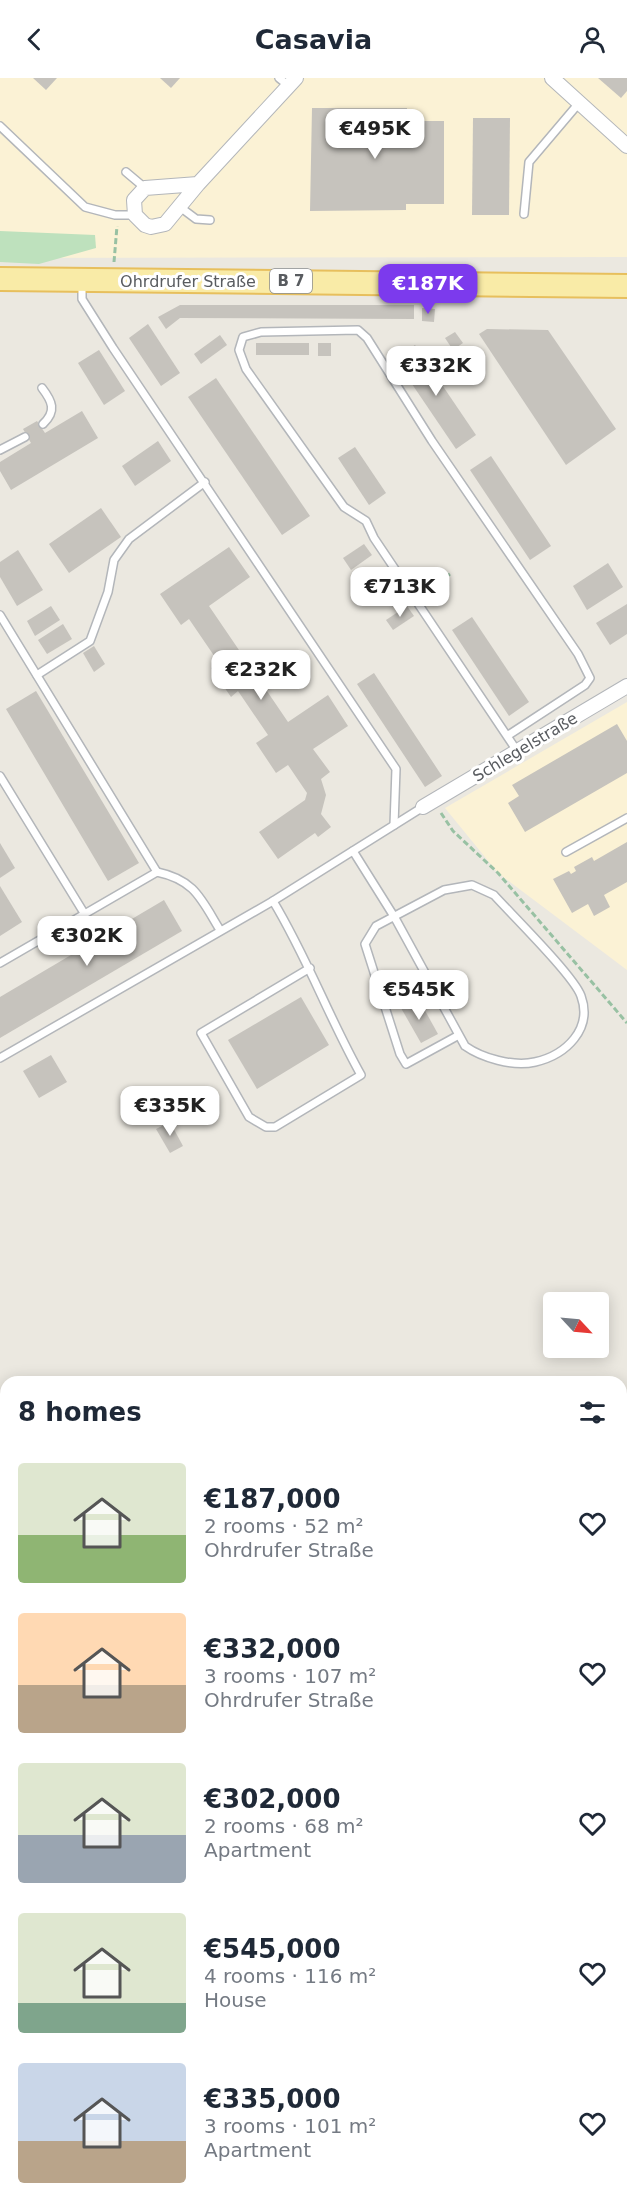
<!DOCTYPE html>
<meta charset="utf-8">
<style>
:root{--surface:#fff;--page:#f2f2f3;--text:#1f2937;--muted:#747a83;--accent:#7c3aed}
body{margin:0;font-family:"DejaVu Sans",sans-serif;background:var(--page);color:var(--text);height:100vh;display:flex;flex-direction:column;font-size:22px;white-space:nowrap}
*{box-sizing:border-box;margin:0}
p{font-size:20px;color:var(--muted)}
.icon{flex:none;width:33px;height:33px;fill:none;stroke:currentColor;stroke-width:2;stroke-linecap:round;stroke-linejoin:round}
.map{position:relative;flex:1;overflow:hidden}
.panel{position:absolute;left:0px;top:1298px;width:627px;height:836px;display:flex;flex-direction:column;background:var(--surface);border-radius:18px 18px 0 0;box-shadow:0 3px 15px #0003}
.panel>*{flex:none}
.needle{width:39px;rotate:116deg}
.fabs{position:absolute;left:543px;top:1214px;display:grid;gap:12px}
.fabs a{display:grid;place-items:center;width:66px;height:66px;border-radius:6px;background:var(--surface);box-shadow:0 3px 15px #0003;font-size:30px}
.price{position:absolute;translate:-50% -51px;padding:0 14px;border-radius:12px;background:#fff;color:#222;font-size:20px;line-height:39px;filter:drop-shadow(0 2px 3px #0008)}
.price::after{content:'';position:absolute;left:50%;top:36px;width:18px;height:14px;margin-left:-9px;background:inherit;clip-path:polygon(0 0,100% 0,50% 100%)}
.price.active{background:var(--accent);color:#fff}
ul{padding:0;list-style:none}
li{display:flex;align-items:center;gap:18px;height:150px;padding:0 18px}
li span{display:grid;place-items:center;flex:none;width:168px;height:120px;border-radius:6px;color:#555}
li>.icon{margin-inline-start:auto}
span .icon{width:72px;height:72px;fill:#fffc;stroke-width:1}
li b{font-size:26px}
h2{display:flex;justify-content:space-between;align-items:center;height:72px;padding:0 18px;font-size:26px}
header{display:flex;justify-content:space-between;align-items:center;height:78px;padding:0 18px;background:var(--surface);font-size:27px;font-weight:700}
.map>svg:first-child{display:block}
.commercial{fill:#fbf2d5}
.green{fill:#bee1bd}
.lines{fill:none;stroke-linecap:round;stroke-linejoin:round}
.stream{stroke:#a2d4f9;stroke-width:4.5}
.building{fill:#c6c3bd}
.service-casing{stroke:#b3b6ba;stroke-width:10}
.minor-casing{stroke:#b3b6ba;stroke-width:16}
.primary-casing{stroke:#e7bf5d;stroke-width:26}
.path{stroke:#98c1a3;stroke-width:3;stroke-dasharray:6 3;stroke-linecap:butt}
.service{stroke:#fff;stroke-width:7}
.minor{stroke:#fff;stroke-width:14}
.primary{stroke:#f9eba7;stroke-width:22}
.labels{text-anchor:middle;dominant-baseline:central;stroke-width:6;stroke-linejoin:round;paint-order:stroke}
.shield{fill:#fff;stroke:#8b8d90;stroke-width:1.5}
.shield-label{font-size:15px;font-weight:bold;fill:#595c60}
.street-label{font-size:16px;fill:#595c60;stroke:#fff}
</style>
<header><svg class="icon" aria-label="back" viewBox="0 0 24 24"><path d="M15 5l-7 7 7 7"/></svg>Casavia<svg class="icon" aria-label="person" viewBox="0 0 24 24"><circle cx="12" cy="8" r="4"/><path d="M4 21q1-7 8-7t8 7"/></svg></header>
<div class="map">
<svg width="627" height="2132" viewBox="0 0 627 2132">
<rect width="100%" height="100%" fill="#ebe8e0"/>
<g class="commercial">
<path d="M0 0H627V179L0 180Z"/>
<path d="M627 624V892L498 795 445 730Z"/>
</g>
<g class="green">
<path d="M0 153 95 157 96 170 39 186 0 184Z"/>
<path d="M627 1515V2132H0V1783L6 1781V2127H621V1518Z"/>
</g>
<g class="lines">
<g class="stream">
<path d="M621 1775 627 1773"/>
<path d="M0 1905 6 1901"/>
</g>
</g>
<g class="building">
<path d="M33 0H57L46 12Z"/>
<path d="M160 0H180L171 10Z"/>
<path d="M598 0H627V13L621 20Z"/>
<path d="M312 30H407L406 43H444V126H406V132L310 133Z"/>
<path d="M473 40H510L509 137H472Z"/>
<path d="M180 227H414V241L180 240 166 251 158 239Z"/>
<path d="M422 230 435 231 434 244 422 243Z"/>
<path d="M148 246 180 295 161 308 129 260Z"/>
<path d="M487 251 548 252 616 351 566 387 479 256Z"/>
<path d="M455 254 463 265 453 272 445 260Z"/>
<path d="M220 257 227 267 201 286 194 276Z"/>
<rect x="256" y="265" width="53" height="12"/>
<rect x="318" y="265" width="13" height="13"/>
<path d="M415 267 476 357 456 371 395 281Z"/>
<path d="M99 272 125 313 104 327 78 285Z"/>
<path d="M216 300 310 438 282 457 188 319Z"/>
<path d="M82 333 98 360 11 412 0 393V384L31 365 23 351 37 343 45 355Z"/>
<path d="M158 363 171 383 135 408 122 388Z"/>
<path d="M355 369 386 415 369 427 338 380Z"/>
<path d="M491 378 551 468 530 482 470 392Z"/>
<path d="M101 430 121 459 69 495 49 466Z"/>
<path d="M364 466 372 477 351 492 343 480Z"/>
<path d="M229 469 250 499 209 528 288 644 328 617 348 648 313 671 330 694 321 701 326 717 321 736 331 749 318 759 315 755 278 781 259 754 305 722 307 715 288 687 276 695 256 665 268 657 238 613 231 619 211 590 219 585 189 541 181 547 160 516Z"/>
<path d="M18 472 43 512 17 528 0 499V484Z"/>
<path d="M608 485 623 509 587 532 573 508Z"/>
<path d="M384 491 398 510 374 526 361 507Z"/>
<path d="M627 526V556L610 567 596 545Z"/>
<path d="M51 528 60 542 35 558 27 543Z"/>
<path d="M407 528 414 538 393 552 386 542Z"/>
<path d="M472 539 529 624 509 638 452 552Z"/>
<path d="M63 546 72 561 47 576 38 562Z"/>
<path d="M94 568 105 586 94 594 83 575Z"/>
<path d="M374 595 442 698 425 709 357 606Z"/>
<path d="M36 613 139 785 108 803 6 631Z"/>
<path d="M617 646 627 663V695L525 754 508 725 519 718 512 707Z"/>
<path d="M627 764V804L604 817 610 829 594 838 588 826 572 835 553 801 569 793 571 796 576 793 574 789 592 779 594 783Z"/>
<path d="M0 765 15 790 0 800Z"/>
<path d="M0 808 22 844 0 858Z"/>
<path d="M164 822 182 853 0 960V919Z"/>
<path d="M301 919 329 967 257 1011 228 962Z"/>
<path d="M418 920 438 956 421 965 401 930Z"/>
<path d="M51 977 67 1004 39 1020 23 993Z"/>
<path d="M170 1044 183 1068 170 1075 156 1051Z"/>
</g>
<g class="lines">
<g class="service-casing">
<g id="service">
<path d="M279 0 289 8"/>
<path d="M0 48 85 129 115 137H135"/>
<path d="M126 94 145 110"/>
<path d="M180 129 196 141 210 142"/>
<path d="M524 136 529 84 579 25"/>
<path d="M82 205V221L113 270 396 691 394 747"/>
<path d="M42 310C52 323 57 333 43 346"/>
<path d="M0 372 25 359"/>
<path d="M0 537 157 794"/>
<path d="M37 597 90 563 108 514 114 482 129 461 205 404"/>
<path d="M507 658 585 607 590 600 578 576 432 363 367 260 358 252 261 254 243 259 239 272 246 291 344 429 366 443 374 460 517 673"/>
<path d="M0 698 84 835"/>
<path d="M353 773 395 840 465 968C482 980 513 989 535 984 566 977 593 951 581 918 574 898 512 837 494 817L472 807 444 812 376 848 365 866 400 976 406 986 459 957"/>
<path d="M566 774 627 740"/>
<path d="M273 823C307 879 329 940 361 997L275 1049H266L249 1039 201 955 310 890"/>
<path d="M0 885 157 794C195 802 201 821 220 852"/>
<path d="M0 980 273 823 423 729"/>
<path d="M621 1826 627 1824"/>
<path d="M0 2087 6 2085"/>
</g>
</g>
<g class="minor-casing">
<g id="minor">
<path d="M552 0 627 68"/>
<path d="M198 106 145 110 134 122 135 137 145 147 151 149 165 146 198 106 296 0"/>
<path d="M423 729 627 608"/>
</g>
</g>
<g class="primary-casing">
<path id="primary" d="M0 201 627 208"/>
</g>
<g class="path">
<path d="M114 184 117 148"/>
<path d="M440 503 450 496"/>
<path d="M441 735 453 753 498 795 627 945"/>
<path d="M0 1775 6 1773"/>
<path d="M503 2127 509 2132"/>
<path d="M401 2132 409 2127"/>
</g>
<use href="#service" class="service"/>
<use href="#minor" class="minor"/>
<use href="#primary" class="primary"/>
</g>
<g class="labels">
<rect class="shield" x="270" y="191" width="42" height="24" rx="4.5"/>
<g class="shield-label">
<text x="291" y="203">B 7</text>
</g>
<g class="street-label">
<text x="188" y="203">Ohrdrufer Straße</text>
<text transform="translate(525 669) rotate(-31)">Schlegelstraße</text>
</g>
</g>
</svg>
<div class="fabs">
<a><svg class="needle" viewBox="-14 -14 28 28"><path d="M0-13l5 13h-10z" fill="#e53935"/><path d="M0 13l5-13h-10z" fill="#747a83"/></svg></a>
</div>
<b class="price" style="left:375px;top:82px">€495K</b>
<b class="price active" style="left:428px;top:237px">€187K</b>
<b class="price" style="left:436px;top:319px">€332K</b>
<b class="price" style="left:400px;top:540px">€713K</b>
<b class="price" style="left:261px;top:623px">€232K</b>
<b class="price" style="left:87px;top:889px">€302K</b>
<b class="price" style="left:419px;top:943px">€545K</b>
<b class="price" style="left:170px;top:1059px">€335K</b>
<section class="panel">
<h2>8 homes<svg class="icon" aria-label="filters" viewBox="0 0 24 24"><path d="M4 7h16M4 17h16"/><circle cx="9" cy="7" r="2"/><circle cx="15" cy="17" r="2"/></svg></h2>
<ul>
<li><span style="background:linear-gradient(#dfe7d0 60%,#8fb573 0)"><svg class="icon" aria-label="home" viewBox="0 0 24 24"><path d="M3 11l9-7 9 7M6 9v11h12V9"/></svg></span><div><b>€187,000</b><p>2 rooms · 52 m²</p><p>Ohrdrufer Straße</p></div><svg class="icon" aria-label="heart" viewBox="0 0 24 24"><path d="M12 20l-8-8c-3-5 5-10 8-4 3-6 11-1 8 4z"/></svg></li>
<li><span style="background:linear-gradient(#ffd9b3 60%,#b9a48a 0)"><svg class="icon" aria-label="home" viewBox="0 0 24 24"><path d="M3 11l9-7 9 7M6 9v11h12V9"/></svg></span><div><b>€332,000</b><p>3 rooms · 107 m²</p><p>Ohrdrufer Straße</p></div><svg class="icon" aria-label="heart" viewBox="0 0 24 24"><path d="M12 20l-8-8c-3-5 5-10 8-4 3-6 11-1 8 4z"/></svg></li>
<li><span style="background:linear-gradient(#dfe7d0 60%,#9aa5b1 0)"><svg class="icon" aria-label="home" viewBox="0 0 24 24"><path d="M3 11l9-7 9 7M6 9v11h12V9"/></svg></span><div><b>€302,000</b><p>2 rooms · 68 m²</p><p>Apartment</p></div><svg class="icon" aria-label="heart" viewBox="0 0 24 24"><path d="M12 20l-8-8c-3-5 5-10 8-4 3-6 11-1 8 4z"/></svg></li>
<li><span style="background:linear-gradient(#dfe7d0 75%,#7fa58c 0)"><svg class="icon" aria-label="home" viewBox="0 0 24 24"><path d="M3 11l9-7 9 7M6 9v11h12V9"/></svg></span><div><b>€545,000</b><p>4 rooms · 116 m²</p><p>House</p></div><svg class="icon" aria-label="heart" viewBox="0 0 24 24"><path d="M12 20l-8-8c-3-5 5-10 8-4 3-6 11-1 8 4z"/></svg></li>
<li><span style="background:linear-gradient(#c9d6e8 65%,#b9a48a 0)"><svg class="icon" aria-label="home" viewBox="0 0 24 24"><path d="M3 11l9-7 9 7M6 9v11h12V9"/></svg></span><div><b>€335,000</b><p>3 rooms · 101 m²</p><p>Apartment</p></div><svg class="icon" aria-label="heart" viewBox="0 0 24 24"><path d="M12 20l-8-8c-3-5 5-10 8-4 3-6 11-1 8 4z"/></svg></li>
</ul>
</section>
</div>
